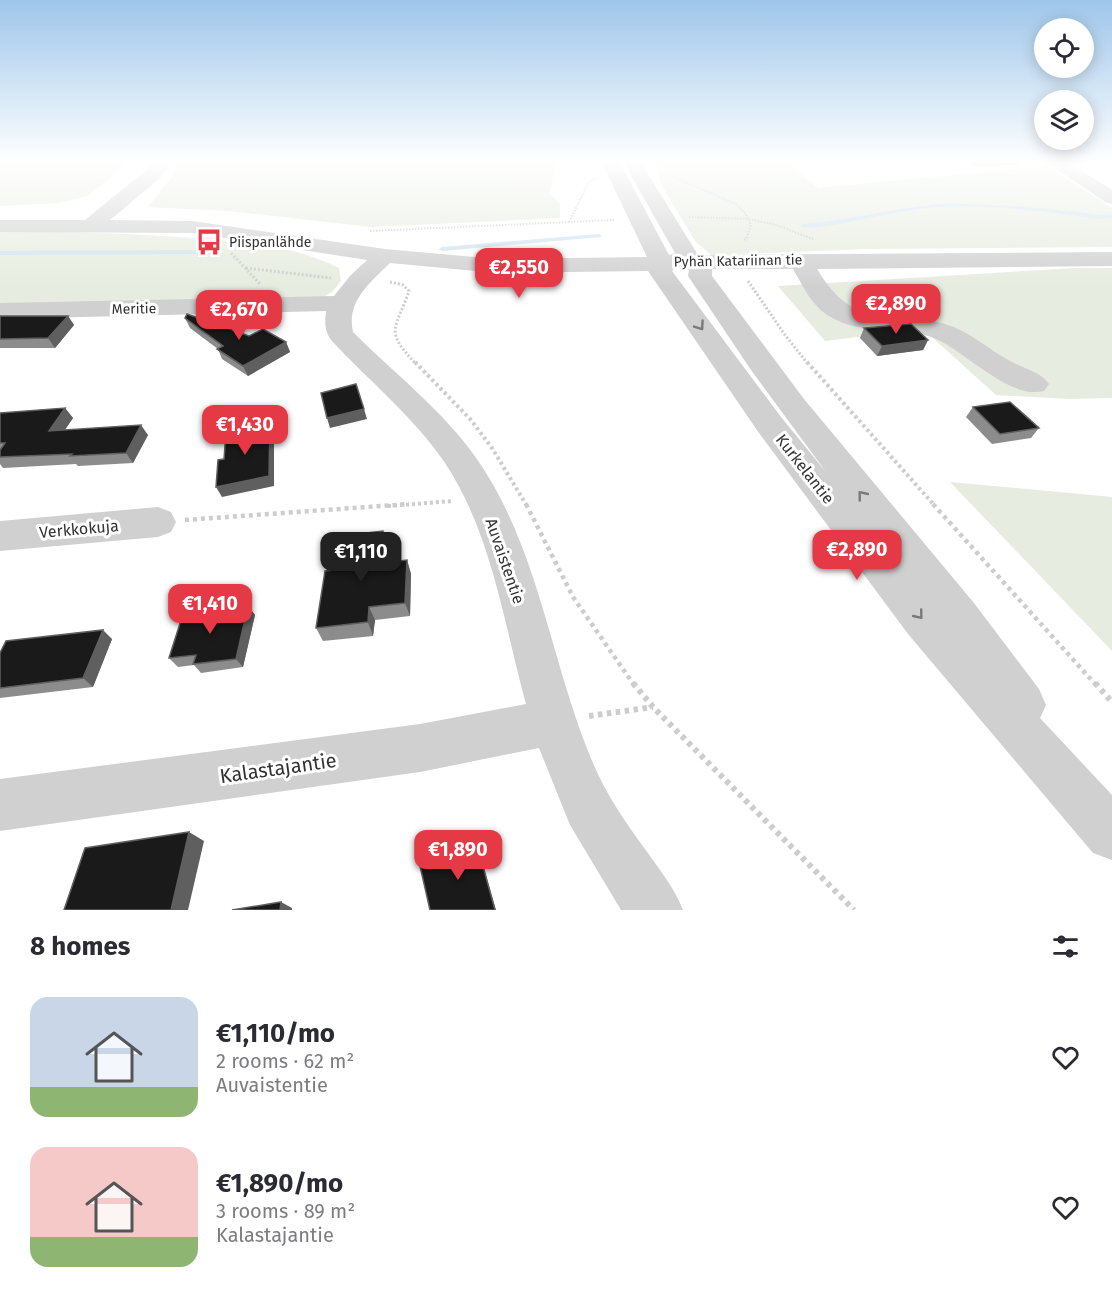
<!DOCTYPE html>
<meta charset="utf-8">
<style>
:root{--surface:#fff;--page:#f2f2f3;--text:#2b2b33;--muted:#7c7c81;--accent:#e63946}
body{margin:0;font-family:"Fira Sans",sans-serif;background:var(--page);color:var(--text);height:100vh;display:flex;flex-direction:column;font-size:22px;white-space:nowrap}
*{box-sizing:border-box;margin:0}
p{font-size:20px;color:var(--muted)}
.icon{flex:none;width:33px;height:33px;fill:none;stroke:currentColor;stroke-width:2;stroke-linecap:round;stroke-linejoin:round}
.map{position:relative;height:910px;overflow:hidden}
.sheet{display:flex;flex-direction:column;background:var(--surface);flex:1}
.sheet>*{flex:none}
.controls{position:absolute;left:1034px;top:18px;display:grid;gap:12px}
.controls a{display:grid;place-items:center;width:60px;height:60px;border-radius:50%;background:var(--surface);box-shadow:0 3px 15px #0003;font-size:30px}
.price{position:absolute;translate:-50% -51px;padding:0 14px;border-radius:12px;background:var(--accent);color:#fff;font-size:20px;line-height:39px;filter:drop-shadow(0 2px 3px #0008)}
.price::after{content:'';position:absolute;left:50%;top:36px;width:18px;height:14px;margin-left:-9px;background:inherit;clip-path:polygon(0 0,100% 0,50% 100%)}
.price.on{background:#222;color:#fff}
ul{padding:0;list-style:none}
li{display:flex;align-items:center;gap:18px;height:150px;padding:0 30px}
li span{display:grid;place-items:center;flex:none;width:168px;height:120px;border-radius:18px;color:#555}
li>.icon{margin-inline-start:auto}
span .icon{width:72px;height:72px;fill:#fffc;stroke-width:1}
li b{font-size:26px}
h2{display:flex;justify-content:space-between;align-items:center;height:72px;padding:0 30px;font-size:26px}
.map>svg:first-child{display:block}
.green{fill:#e6ecdf}
.lines{fill:none;stroke-linecap:round;stroke-linejoin:round}
.stream{fill:#cfe2ee;fill-rule:evenodd}
.path-far4{stroke:#cdcdcd;stroke-width:2;stroke-dasharray:1.5 1.5;stroke-linecap:butt}
.path-far3{stroke:#cdcdcd;stroke-width:3;stroke-dasharray:2 2;stroke-linecap:butt}
.path-far2{stroke:#cdcdcd;stroke-width:4;stroke-dasharray:3 3;stroke-linecap:butt}
.path-far1{stroke:#cdcdcd;stroke-width:4.5;stroke-dasharray:4 4;stroke-linecap:butt}
.path{stroke:#cdcdcd;stroke-width:6;stroke-dasharray:4.5 4.5;stroke-linecap:butt}
.minor{fill:#d0d0d0;fill-rule:evenodd}
.wall{fill:#8c8c8c}
.shaded-wall{fill:#5f5f5f}
.building{fill:#1a1a1a;stroke:#5f5f5f;stroke-width:1.5}
.oneway{stroke:#7a7a7a}
.labels{text-anchor:middle;dominant-baseline:central;stroke-width:6;stroke-linejoin:round;paint-order:stroke}
.far-poi-label{font-size:14px;fill:#333;stroke:#fff;text-anchor:start}
.far-street-label{font-size:14px;fill:#333;stroke:#fff}
.street-label{font-size:16px;fill:#333;stroke:#fff}
.near-street-label{font-size:20px;fill:#333;stroke:#fff}
</style>
<div class="map">
<svg width="1112" height="910" viewBox="0 0 1112 910">
<rect width="100%" height="100%" fill="#fff"/>
<g class="green">
<path d="M0 161H131L87 196 59 203 0 206Z"/>
<path d="M177 161H556L550 193 560 204V218L371 227 229 211 148 207 173 176Z"/>
<path d="M656 161H788L818 188 1048 166 1112 208V247L868 249 711 255 695 241 662 186Z"/>
<path d="M0 231C64 232 128 233 192 238 243 242 293 245 339 268L341 281 332 292 319 299 0 306Z"/>
<path d="M1074 268H1112V398L1069 399 996 395 923 329 825 341 778 286Z"/>
<path d="M950 482 1112 497V651Z"/>
</g>
<g class="lines">
<g class="stream">
<path d="M936 204C992 203 1047 208 1102 215L1112 214V218L1102 219C1047 212 992 204 937 207 915 209 894 213 873 217 857 220 814 231 800 226L803 224C848 220 891 209 936 204Z"/>
<path d="M599 234 601 235V237L442 251 439 249 442 247Z"/>
<path d="M0 251 210 250 213 252 210 254 0 255Z"/>
</g>
<g class="path-far4">
<path d="M664 173 736 204 745 213 751 225 746 239 743 240"/>
<path d="M689 217 749 219 776 225 813 239"/>
<path d="M569 222 589 182 596 178"/>
<path d="M370 231 614 220"/>
</g>
<g class="path-far3">
<path d="M231 253 261 285"/>
<path d="M246 268 331 278"/>
<path d="M748 281 785 335 808 364"/>
<path d="M390 282 403 285 409 291C396 330 383 329 416 364"/>
</g>
<g class="path-far2">
<path d="M415 362 471 420 492 448 527 506"/>
<path d="M807 362 935 506"/>
<path d="M388 506 453 501"/>
</g>
<g class="path-far1">
<path d="M526 504 573 597 634 685"/>
<path d="M933 504 1096 685"/>
<path d="M185 520 409 504"/>
</g>
<g class="path">
<path d="M633 683 653 707 854 910"/>
<path d="M1095 683 1112 702"/>
<path d="M589 716 653 707"/>
</g>
<g class="minor">
<path d="M154 161H172L159 179 110 220 192 221 385 249 497 259 647 257 601 161H619L669 255 675 253 625 165 628 161H640L698 255 1112 252V266L817 269C857 334 884 306 945 324 969 331 988 349 1010 361 1022 368 1041 372 1049 384L1044 391C1010 400 966 352 936 339 902 324 862 337 829 316 812 306 803 286 793 269H712V276L804 399 974 603 1039 689 1046 705 1040 718 1112 795V860L1093 853 908 634 759 433 648 271 497 273 390 263C370 283 346 301 353 332 396 375 445 412 479 462 540 552 551 665 593 763 606 794 625 822 645 849 659 869 674 887 683 910H621L570 825 539 748 420 772 0 831V779L420 724 526 704C504 624 492 534 445 463 414 417 368 380 331 340 324 330 325 322 326 311L0 319V303L334 296 350 276 367 260 192 233 0 232V220H85L145 171ZM676 267 689 270 688 276 751 370 826 472 781 417 672 271Z"/>
<path d="M1044 161H1066L1112 190V204L1105 202Z"/>
<path d="M158 507 171 512 176 522 171 532 158 537 0 551V521Z"/>
</g>
</g>
<g class="wall">
<path d="M968 161H1019L1017 165 974 166Z"/>
<path d="M0 316H68L74 325 55 348H0Z"/>
<path d="M185 318 249 336 286 342 290 352 248 376 222 359 218 349 190 328Z"/>
<path d="M864 328 928 340 923 350 877 356 860 338Z"/>
<path d="M973 407 1039 428 1031 438 992 444 966 417Z"/>
<path d="M65 408 73 418 65 430 148 435 133 463 78 466 76 464 3 468 0 464V413Z"/>
<path d="M388 545 386 562 407 560 411 574 410 616 375 620 373 636 323 641 316 628Z"/>
<path d="M248 606 255 615 243 667 201 673 194 665 178 667 169 658Z"/>
<path d="M112 639 93 687 0 698V653Z"/>
</g>
<g class="shaded-wall">
<path d="M68 316 74 325 55 348 48 338Z"/>
<path d="M928 340 923 350 877 356 882 346Z"/>
<path d="M286 342 290 352 248 376 243 366Z"/>
<path d="M65 408 73 418 57 441 49 431Z"/>
<path d="M364 409 367 419 330 428 327 418Z"/>
<path d="M270 423 274 433V486L222 497 216 487Z"/>
<path d="M141 425 148 435 133 463 126 453Z"/>
<path d="M383 531 388 545 385 577 380 563Z"/>
<path d="M407 560 411 574 410 616 405 603Z"/>
<path d="M248 606 255 615 243 667 236 659Z"/>
<path d="M369 607 375 620 373 636 368 622Z"/>
<path d="M103 630 112 639 93 687 83 678Z"/>
<path d="M189 832 204 841 188 910H171Z"/>
<path d="M476 841 478 847 496 910H495Z"/>
<path d="M281 902 292 908V910H280Z"/>
</g>
<g class="building">
<path d="M187 314 249 336 263 329 286 342 243 366 217 349 223 346 185 318Z"/>
<path d="M0 316H68L48 338 0 339Z"/>
<path d="M911 324 928 340 882 346 864 328Z"/>
<path d="M356 384 364 409 327 418 321 393Z"/>
<path d="M1010 402 1039 428 1000 434 973 407Z"/>
<path d="M65 408 49 431 141 425 126 453 70 456 72 454 0 457V450L5 443H0V413Z"/>
<path d="M270 423 269 476 216 487 218 460 224 459 226 432Z"/>
<path d="M383 531 380 563 407 560 405 603 369 607 368 622 316 628 325 571 345 569 349 535Z"/>
<path d="M248 606 236 659 193 664 196 655 169 658 183 614Z"/>
<path d="M103 630 83 678 0 688V653L6 641Z"/>
<path d="M189 832 171 910H64L85 848Z"/>
<path d="M476 841 495 910H430L420 866Z"/>
<path d="M281 902 280 910H232Z"/>
</g>
<defs><path id="oneway-chevron" d="M-2-3.5L2.5 0L-2 3.5" fill="none" stroke-width="1.6" stroke-linecap="round" stroke-linejoin="round" transform="scale(1.5)"/></defs>
<g class="oneway">
<use href="#oneway-chevron" transform="translate(700 326) rotate(55)"/>
<use href="#oneway-chevron" transform="translate(862 495) rotate(-129)"/>
<use href="#oneway-chevron" transform="translate(919 615) rotate(51)"/>
</g>
<linearGradient id="sky" x2="0" y2="1"><stop stop-color="#9ec6ea"/><stop offset="0.56" stop-color="#fff"/><stop offset="1" stop-color="#fff" stop-opacity="0"/></linearGradient>
<rect width="1112" height="288" fill="url(#sky)"/>
<defs>
<g id="bus-bare" transform="scale(2.07)"><path d="M-5-6H5V4H4V6H2V4H-2V6H-4V4H-5ZM-3.5-4V0h7V-4ZM-3.5 1.2v1.5H-2V1.2ZM2 1.2v1.5H3.5V1.2Z" fill="#e63946" stroke="#fff" stroke-width="2.5" paint-order="stroke"/></g>
</defs>
<g fill-rule="evenodd">
<use href="#bus-bare" x="209" y="242"/>
</g>
<g class="labels">
<g class="far-poi-label">
<text x="229" y="242">Piispanlähde</text>
</g>
<g class="far-street-label">
<text transform="translate(738 261) rotate(-1)">Pyhän Katariinan tie</text>
<text transform="translate(134 309) rotate(-1)">Meritie</text>
</g>
<g class="street-label">
<text transform="translate(805 469) rotate(52)">Kurkelantie</text>
<text transform="translate(79 529) rotate(-5)">Verkkokuja</text>
<text transform="translate(505 561) rotate(71)">Auvaistentie</text>
</g>
<g class="near-street-label">
<text transform="translate(278 768) rotate(-8)">Kalastajantie</text>
</g>
</g>
</svg>
<div class="controls">
<a><svg class="icon" aria-label="locate" viewBox="0 0 24 24"><circle cx="12" cy="12" r="6"/><path d="M12 2v4M12 18v4M2 12h4M18 12h4"/></svg></a>
<a><svg class="icon" aria-label="layers" viewBox="0 0 24 24"><path d="M12 4l9 5-9 5-9-5zM3 14l9 5 9-5"/></svg></a>
</div>
<b class="price" style="left:519px;top:299px">€2,550</b>
<b class="price" style="left:896px;top:335px">€2,890</b>
<b class="price" style="left:239px;top:341px">€2,670</b>
<b class="price" style="left:245px;top:456px">€1,430</b>
<b class="price" style="left:857px;top:581px">€2,890</b>
<b class="price on" style="left:361px;top:583px">€1,110</b>
<b class="price" style="left:210px;top:635px">€1,410</b>
<b class="price" style="left:458px;top:881px">€1,890</b>
</div>
<section class="sheet">
<h2>8 homes<svg class="icon" aria-label="filters" viewBox="0 0 24 24"><path d="M4 7h16M4 17h16"/><circle cx="9" cy="7" r="2"/><circle cx="15" cy="17" r="2"/></svg></h2>
<ul>
<li><span style="background:linear-gradient(#c9d6e8 75%,#8fb573 0)"><svg class="icon" aria-label="home" viewBox="0 0 24 24"><path d="M3 11l9-7 9 7M6 9v11h12V9"/></svg></span><div><b>€1,110/mo</b><p>2 rooms · 62 m²</p><p>Auvaistentie</p></div><svg class="icon" aria-label="heart" viewBox="0 0 24 24"><path d="M12 20l-8-8c-3-5 5-10 8-4 3-6 11-1 8 4z"/></svg></li>
<li><span style="background:linear-gradient(#f6c9c9 75%,#8fb573 0)"><svg class="icon" aria-label="home" viewBox="0 0 24 24"><path d="M3 11l9-7 9 7M6 9v11h12V9"/></svg></span><div><b>€1,890/mo</b><p>3 rooms · 89 m²</p><p>Kalastajantie</p></div><svg class="icon" aria-label="heart" viewBox="0 0 24 24"><path d="M12 20l-8-8c-3-5 5-10 8-4 3-6 11-1 8 4z"/></svg></li>
</ul>
</section>
